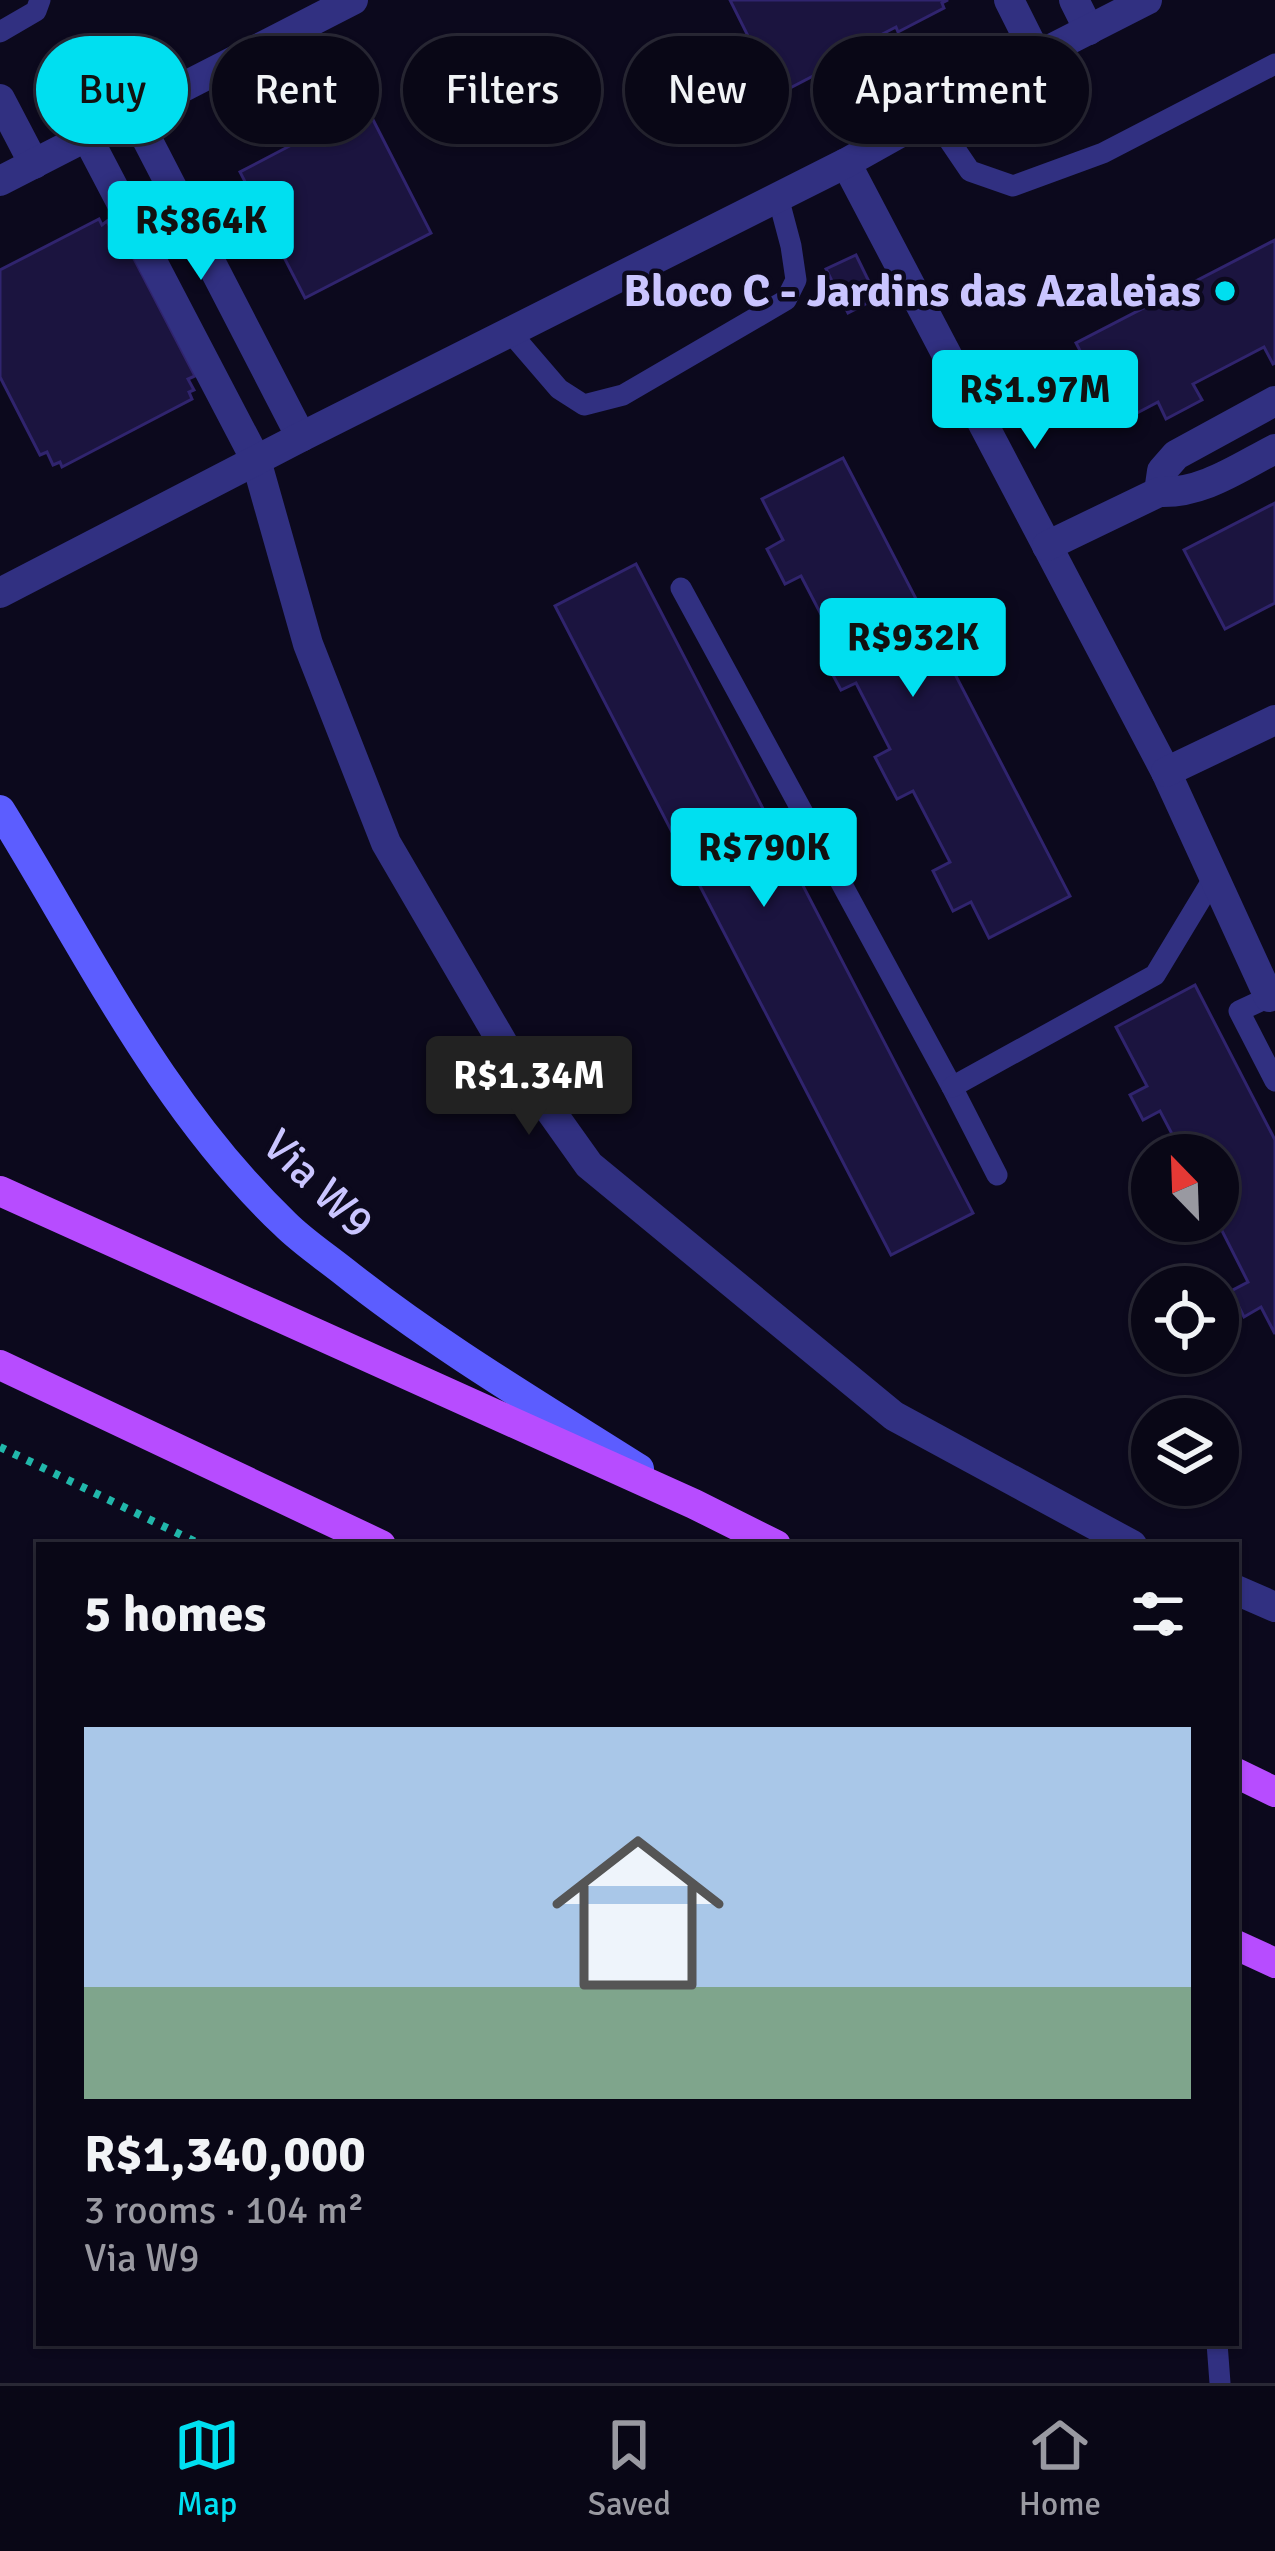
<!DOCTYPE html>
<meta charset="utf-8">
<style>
:root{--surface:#090716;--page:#12101f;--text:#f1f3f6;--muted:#9999a1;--line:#292835;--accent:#00dff0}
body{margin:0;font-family:Signika,sans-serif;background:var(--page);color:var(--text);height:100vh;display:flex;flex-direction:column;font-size:45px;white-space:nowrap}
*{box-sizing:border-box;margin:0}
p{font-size:39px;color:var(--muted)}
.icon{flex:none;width:66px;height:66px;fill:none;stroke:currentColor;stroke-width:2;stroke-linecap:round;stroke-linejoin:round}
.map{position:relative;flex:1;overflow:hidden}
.panel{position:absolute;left:36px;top:1542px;width:1203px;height:804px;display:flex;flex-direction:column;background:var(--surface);border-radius:0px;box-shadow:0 3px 9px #0004,0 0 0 3px var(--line)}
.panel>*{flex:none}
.top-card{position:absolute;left:36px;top:36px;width:1203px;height:108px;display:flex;gap:24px}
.needle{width:78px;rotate:337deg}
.tools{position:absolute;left:1131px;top:1134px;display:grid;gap:24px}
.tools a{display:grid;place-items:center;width:108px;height:108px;border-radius:50%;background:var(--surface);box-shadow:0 3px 9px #0004,0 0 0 3px var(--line);font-size:60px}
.price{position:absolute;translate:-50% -102px;padding:0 27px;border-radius:12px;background:var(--accent);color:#111;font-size:39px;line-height:78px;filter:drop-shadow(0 3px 6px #0008)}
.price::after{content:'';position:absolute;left:50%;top:72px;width:36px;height:27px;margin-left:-18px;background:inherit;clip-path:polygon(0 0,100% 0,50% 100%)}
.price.active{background:#222;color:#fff}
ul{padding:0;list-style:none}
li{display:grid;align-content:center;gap:24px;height:636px;padding:0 48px}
li span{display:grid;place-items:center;height:372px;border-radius:0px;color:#555}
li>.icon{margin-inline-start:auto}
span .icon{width:216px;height:216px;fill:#fffc;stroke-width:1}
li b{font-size:51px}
h2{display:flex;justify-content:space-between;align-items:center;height:144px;padding:0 48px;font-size:51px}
.tag{padding:0 42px;border-radius:54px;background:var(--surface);box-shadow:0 3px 9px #0004,0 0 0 3px var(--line);font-size:42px;line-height:108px}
.tag.active{background:var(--accent);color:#111}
.dock{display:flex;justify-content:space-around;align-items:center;height:168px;border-top:3px solid var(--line);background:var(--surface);font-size:33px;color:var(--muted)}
.dock a{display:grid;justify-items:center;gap:6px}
.dock .active{color:var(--accent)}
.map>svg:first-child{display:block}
.building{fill:#1b143f;stroke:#30246e;stroke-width:3}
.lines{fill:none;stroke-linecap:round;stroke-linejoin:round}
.path{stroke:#21b7aa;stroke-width:8;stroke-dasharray:6 9;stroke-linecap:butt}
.lane{stroke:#313081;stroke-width:21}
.street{stroke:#313081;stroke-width:30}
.secondary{stroke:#5c5dff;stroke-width:30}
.primary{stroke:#b74cff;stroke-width:30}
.poi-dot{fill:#00dff0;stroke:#0c091d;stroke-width:4.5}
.labels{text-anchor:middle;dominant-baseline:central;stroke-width:9;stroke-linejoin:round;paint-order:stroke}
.poi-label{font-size:45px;font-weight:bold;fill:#cac5ff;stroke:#0c091d;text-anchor:end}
.street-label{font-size:45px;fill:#cac5ff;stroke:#0c091d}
</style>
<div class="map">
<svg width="1275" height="2383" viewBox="0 0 1275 2383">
<rect width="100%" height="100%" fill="#0c091d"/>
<g class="building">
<path d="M730 0H948L942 3 944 8 898 32 896 27 834 59 836 64 790 88 787 83 780 86 774 76 769 78Z"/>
<path d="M366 106 431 233 305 298 240 172Z"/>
<path d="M99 219 102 225 107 221 113 233 119 230 195 376 188 379 194 390 189 392 192 399 62 467 60 462 53 465 47 452 40 455 0 377V270Z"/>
<path d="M1275 240V363L1273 364 1264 347 1193 384 1202 400 1166 419 1158 402 1118 423 1076 343Z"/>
<path d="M856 255 877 298 848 313 826 269Z"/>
<path d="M843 458 1070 896 989 938 971 902 953 911 933 871 950 862 913 791 897 799 887 780 875 757 890 749 856 683 841 690 822 655 838 647 801 576 785 584 767 549 783 540 762 499Z"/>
<path d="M1275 503V603L1225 629 1184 550Z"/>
<path d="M636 564 973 1213 891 1255 555 606Z"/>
<path d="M1195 985 1275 1140V1334L1261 1307 1244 1317 1231 1291 1248 1282 1217 1221 1218 1155H1183L1160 1111 1143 1120 1130 1095 1147 1086 1116 1027Z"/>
</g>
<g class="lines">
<path class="path" d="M0 1447 202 1545"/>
<g class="lane">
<path d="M0 32 36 11 40 0"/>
<path d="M932 115 970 171 1013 186 1103 153 1275 64"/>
<path d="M510 332 559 389 584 405 623 395 786 300 796 280 791 246 778 197"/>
<path d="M681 588 952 1087 997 1175"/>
<path d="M1269 997 1239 1011 1275 1081"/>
<path d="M952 1087 1155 975 1213 879"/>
<path d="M1217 2343 1220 2383"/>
</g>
<g class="street">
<path d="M1009 0 1037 56"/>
<path d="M1074 0 1089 30"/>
<path d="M0 99 34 164"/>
<path d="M134 114 301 437"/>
<path d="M87 137 256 460 308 644 386 843 505 1047 589 1165 894 1416 1132 1545"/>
<path d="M846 163 1166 772 1269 997"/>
<path d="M0 181 353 0"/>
<path d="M1159 492 1162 471 1176 455 1275 401"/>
<path d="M1047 546 1159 492C1202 494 1238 468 1275 449"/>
<path d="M0 593 301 437 846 163 1037 56 1147 0"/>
<path d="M1166 772 1275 720"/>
<path d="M1236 1590 1275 1607"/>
</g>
<path class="secondary" d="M0 810C88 952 162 1107 285 1224 302 1241 323 1255 342 1270 435 1344 538 1405 639 1469"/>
<g class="primary">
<path d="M0 1191 694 1504 776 1545"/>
<path d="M0 1365 381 1545"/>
<path d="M1236 1773 1275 1792"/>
<path d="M1236 1945 1275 1963"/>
</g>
</g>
<circle class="poi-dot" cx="1225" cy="291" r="12"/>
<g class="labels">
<g class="poi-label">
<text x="1201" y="291">Bloco C - Jardins das Azaleias</text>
</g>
<g class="street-label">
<text transform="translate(318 1184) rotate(44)">Via W9</text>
</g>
</g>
</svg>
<div class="tools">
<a><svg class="needle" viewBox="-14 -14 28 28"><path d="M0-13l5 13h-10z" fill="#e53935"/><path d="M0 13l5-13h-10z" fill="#9999a1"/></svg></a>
<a><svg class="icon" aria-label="locate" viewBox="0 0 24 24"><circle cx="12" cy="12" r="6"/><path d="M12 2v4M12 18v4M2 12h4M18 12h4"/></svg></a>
<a><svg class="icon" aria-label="layers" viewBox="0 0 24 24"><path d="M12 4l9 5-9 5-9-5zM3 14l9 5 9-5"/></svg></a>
</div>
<b class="price" style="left:201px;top:283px">R$864K</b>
<b class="price" style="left:1035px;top:452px">R$1.97M</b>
<b class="price" style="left:913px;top:700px">R$932K</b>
<b class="price" style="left:764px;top:910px">R$790K</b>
<b class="price active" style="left:529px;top:1138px">R$1.34M</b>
<div class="top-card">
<a class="tag active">Buy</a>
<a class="tag">Rent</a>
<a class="tag">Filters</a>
<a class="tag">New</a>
<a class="tag">Apartment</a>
</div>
<section class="panel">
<h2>5 homes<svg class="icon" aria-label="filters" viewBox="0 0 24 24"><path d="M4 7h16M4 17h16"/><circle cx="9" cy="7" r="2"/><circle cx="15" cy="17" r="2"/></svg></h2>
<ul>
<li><span style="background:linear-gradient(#a9c7e8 70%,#7fa58c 0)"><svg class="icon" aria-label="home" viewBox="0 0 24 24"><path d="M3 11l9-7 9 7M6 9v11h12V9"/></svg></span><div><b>R$1,340,000</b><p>3 rooms · 104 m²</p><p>Via W9</p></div></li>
</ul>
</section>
</div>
<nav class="dock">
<a class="active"><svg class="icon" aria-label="map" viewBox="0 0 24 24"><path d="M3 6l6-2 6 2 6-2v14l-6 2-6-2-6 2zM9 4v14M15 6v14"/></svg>Map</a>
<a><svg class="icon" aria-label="saved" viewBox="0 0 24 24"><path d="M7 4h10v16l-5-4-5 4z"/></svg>Saved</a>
<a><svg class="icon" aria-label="home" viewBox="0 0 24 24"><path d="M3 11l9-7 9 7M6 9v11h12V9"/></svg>Home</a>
</nav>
